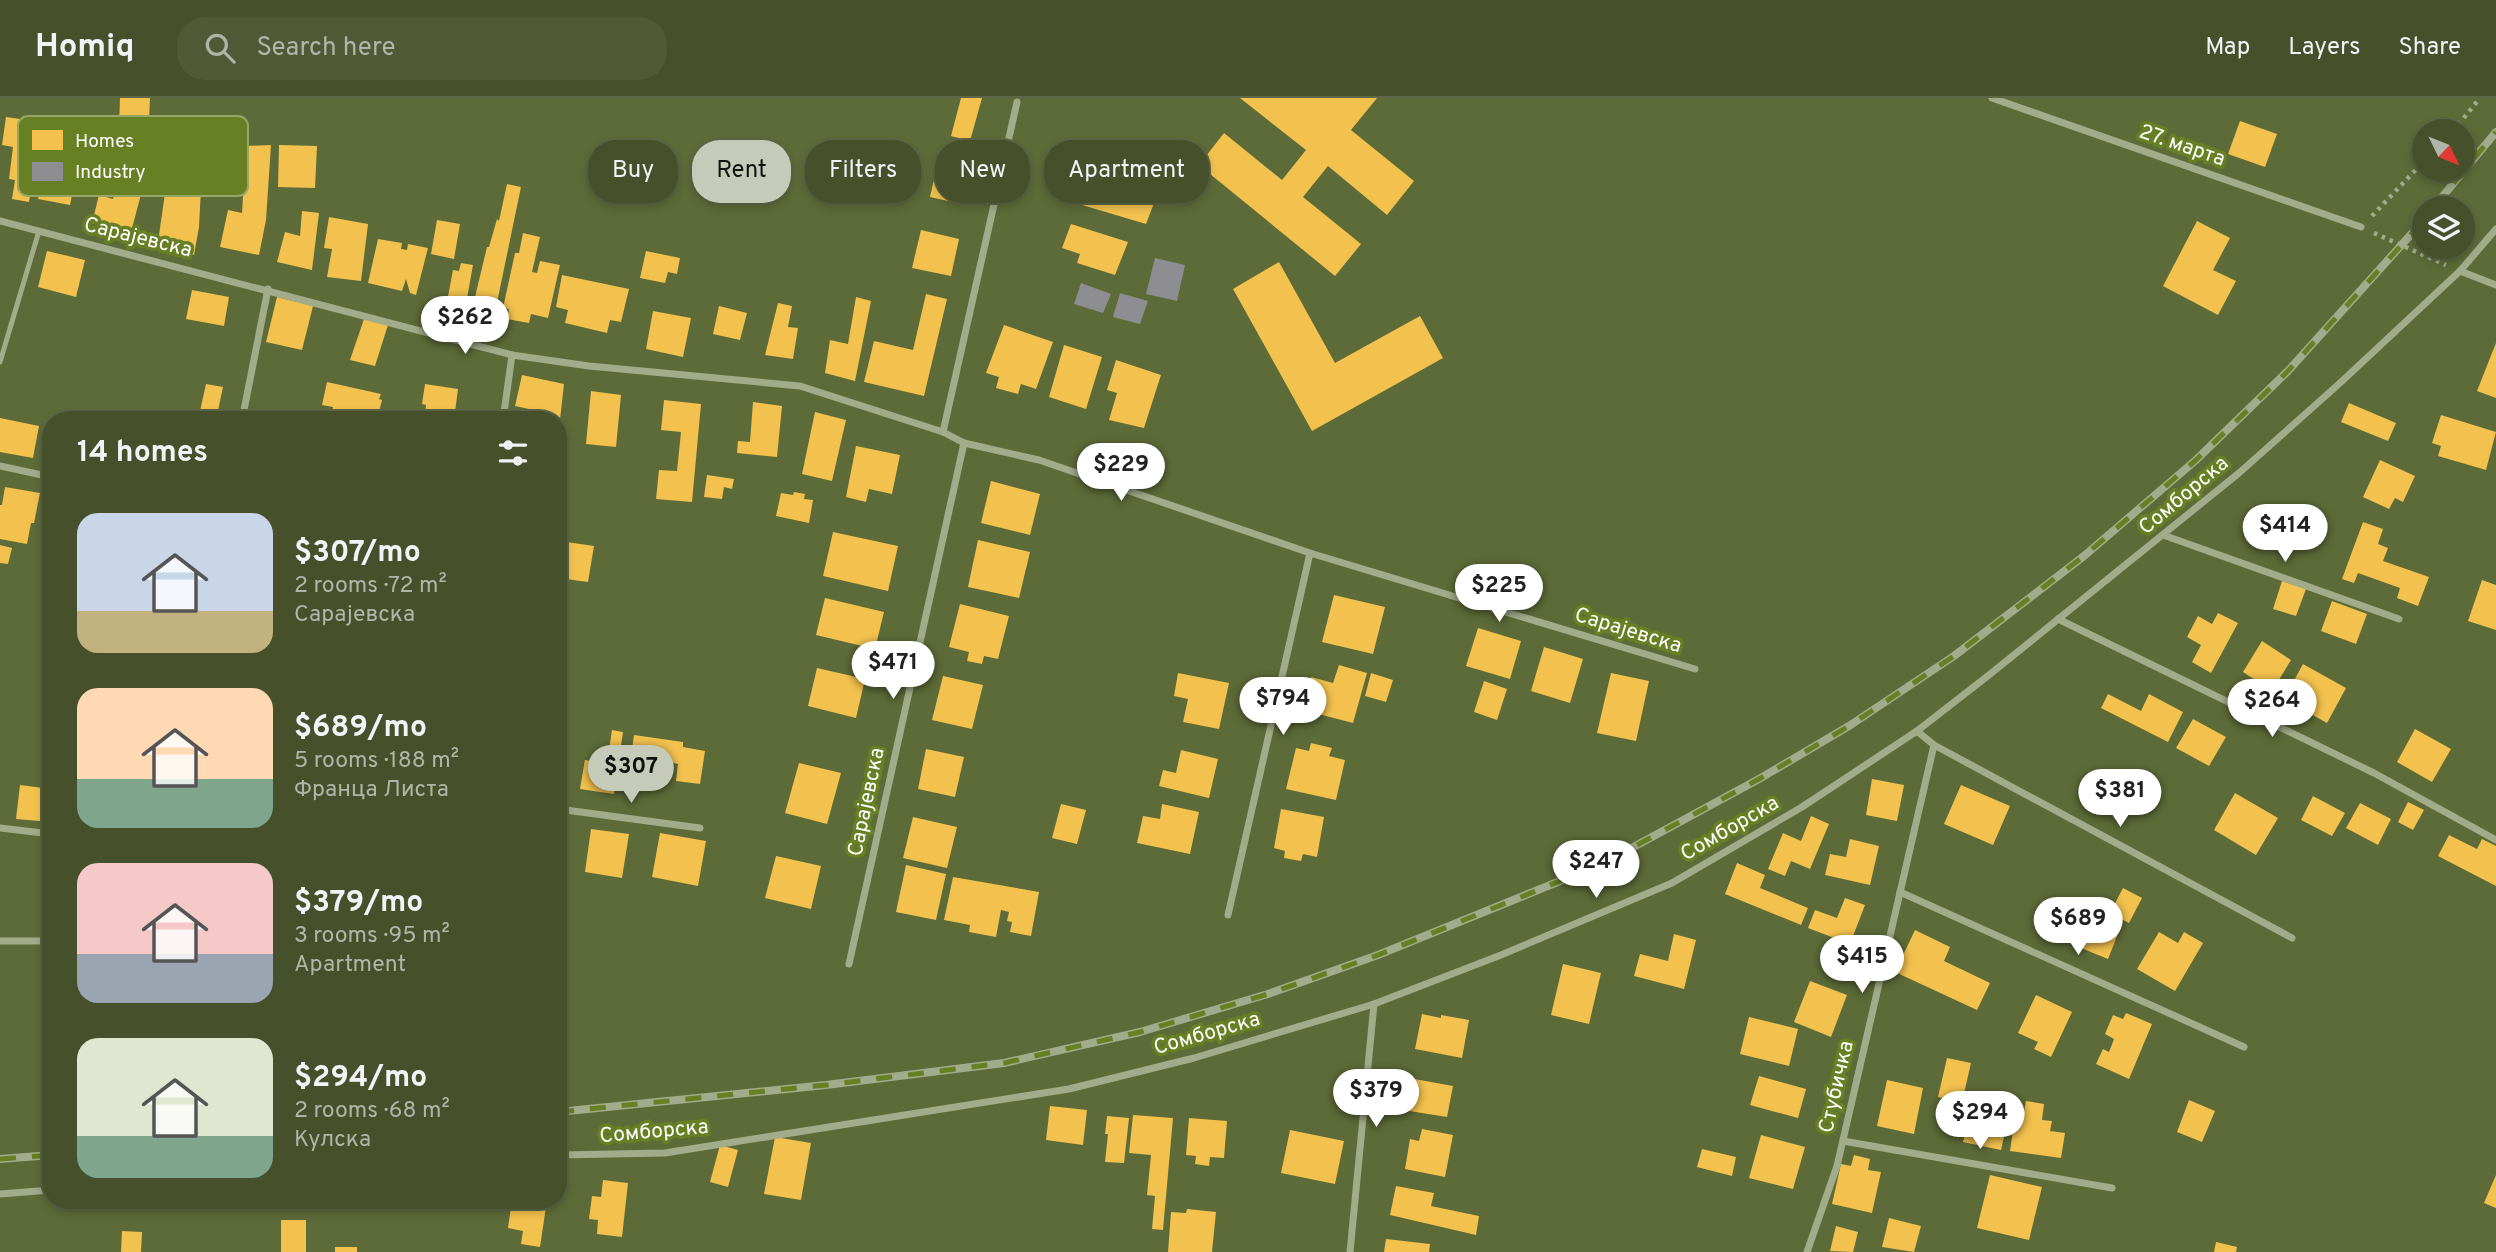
<!DOCTYPE html>
<meta charset="utf-8">
<style>
:root{--surface:#46502a;--page:#505a36;--text:#f1f3f6;--muted:#b0b5a8;--line:#5e6747;--accent:#c6cbb9}
body{margin:0;font-family:Overpass,sans-serif;background:var(--page);color:var(--text);height:100vh;display:flex;flex-direction:column;font-size:26px;white-space:nowrap}
*{box-sizing:border-box;margin:0}
p{font-size:23px;color:var(--muted)}
.icon{flex:none;width:38px;height:38px;fill:none;stroke:currentColor;stroke-width:2;stroke-linecap:round;stroke-linejoin:round}
.map{position:relative;flex:1;overflow:hidden}
.side{position:absolute;left:42px;top:313px;width:525px;height:798px;display:flex;flex-direction:column;background:var(--surface);border-radius:28px;box-shadow:0 4px 10px #0003,0 0 0 2px var(--line)}
.side>*{flex:none}
.top-card{position:absolute;left:588px;top:42px;width:665px;height:63px;display:flex;gap:14px}
.needle{width:46px;rotate:133deg}
.fabs{position:absolute;left:2412px;top:21px;display:grid;gap:14px}
.fabs a{display:grid;place-items:center;width:63px;height:63px;border-radius:50%;background:var(--surface);box-shadow:0 4px 10px #0003,0 0 0 2px var(--line);font-size:35px}
.price{position:absolute;translate:-50% -60px;padding:0 16px;border-radius:24px;background:#fff;color:#222;font-size:23px;line-height:46px;filter:drop-shadow(0 2px 4px #0008)}
.price::after{content:'';position:absolute;left:50%;top:42px;width:21px;height:16px;margin-left:-10px;background:inherit;clip-path:polygon(0 0,100% 0,50% 100%)}
.price.on{background:var(--accent);color:#111}
ul{padding:0;list-style:none}
li{display:flex;align-items:center;gap:21px;height:175px;padding:0 35px}
li span{display:grid;place-items:center;flex:none;width:196px;height:140px;border-radius:21px;color:#555}
li>.icon{margin-inline-start:auto}
span .icon{width:84px;height:84px;fill:#fffc;stroke-width:1}
li b{font-size:30px}
h2{display:flex;justify-content:space-between;align-items:center;height:84px;padding:0 35px;font-size:30px}
.pill{padding:0 24px;border-radius:28px;background:var(--surface);box-shadow:0 4px 10px #0003,0 0 0 2px var(--line);font-size:24px;line-height:63px}
.pill.on{background:var(--accent);color:#111}
header{display:flex;align-items:center;gap:42px;box-sizing:border-box;height:98px;padding:0 35px;background:var(--surface);border-bottom:2px solid var(--line)}
header strong{font-size:33px}
nav{display:flex;gap:38px;margin-inline-start:auto;font-size:24px}
.search{width:490px;height:63px;background:var(--page);display:flex;align-items:center;gap:18px;box-sizing:border-box;padding:0 24px;border-radius:28px;color:var(--muted);font-size:26px}
.map>svg:first-child{display:block}
.homes{fill:#f2c14e}
.industry{fill:#8d8d92}
.lines{fill:none;stroke-linecap:round;stroke-linejoin:round}
.path{stroke:#a2ab8a;stroke-width:4.5;stroke-dasharray:3.5 5;stroke-linecap:butt}
.service{stroke:#a2ab8a;stroke-width:5}
.minor{stroke:#a2ab8a;stroke-width:7}
.rail-casing{stroke:#a2ab8b;stroke-width:8}
.rail{stroke:#678023;stroke-width:5;stroke-dasharray:16;stroke-linecap:butt}
.labels{text-anchor:middle;dominant-baseline:central;stroke-width:7;stroke-linejoin:round;paint-order:stroke}
.street-label{font-size:21px;fill:#fff;stroke:#678023}
.key{fill:#678023;stroke:#95a665;stroke-width:2}
.key-label{font-size:19px;fill:#fff}
</style>
<header>
<strong>Homiq</strong>
<div class="search"><svg class="icon" aria-label="search" viewBox="0 0 24 24"><circle cx="10" cy="10" r="6"/><path d="M15 15l6 6"/></svg>Search here</div>
<nav><a>Map</a><a>Layers</a><a>Share</a></nav>
</header>
<div class="map">
<svg width="2496" height="1154" viewBox="0 0 2496 1154">
<rect width="100%" height="100%" fill="#5d6b38"/>
<g class="homes">
<path d="M120 0H150L147 64 118 63Z"/>
<path d="M961 0H982L970 43 951 38Z"/>
<path d="M1240 0H1377L1351 32 1414 83 1387 117 1328 68 1303 99 1361 146 1335 178 1199 67 1224 35 1282 82 1306 52Z"/>
<path d="M6 19 41 24 29 104 12 101 15 82 9 81 13 49 2 47Z"/>
<path d="M2240 23 2277 36 2265 69 2228 56Z"/>
<path d="M50 47 71 51 67 69 77 71 70 107 38 101Z"/>
<path d="M271 47 266 122 259 157 220 149 228 112 242 115 246 48Z"/>
<path d="M279 47 317 48 315 90 278 89Z"/>
<path d="M186 51 203 52 199 129 194 157 157 151 168 74 185 75Z"/>
<path d="M939 59 965 66 957 105 930 99Z"/>
<path d="M118 82 143 89 131 134 92 125 99 97 113 101Z"/>
<path d="M1078 82 1154 105 1146 126 1072 104Z"/>
<path d="M507 86 521 89 493 224 470 220 487 149H489L497 121 499 123Z"/>
<path d="M302 113 319 115 312 172 277 164 285 134 300 138Z"/>
<path d="M329 119 368 126 361 183 327 179 332 151 324 150Z"/>
<path d="M437 122 460 126 454 161 431 156Z"/>
<path d="M2197 123 2230 140 2213 172 2236 183 2218 217 2163 188Z"/>
<path d="M1071 126 1128 144 1115 177 1077 165 1080 156 1062 150Z"/>
<path d="M921 132 959 141 951 178 912 170Z"/>
<path d="M523 135 540 139 532 174 537 175 540 163 560 167 548 220 531 216 529 225 507 221 509 211 503 210 515 155H519Z"/>
<path d="M378 141 402 145 401 151 407 152 408 146 428 150 416 197 410 195 406 181 402 193 368 185Z"/>
<path d="M47 153 85 162 76 199 38 189Z"/>
<path d="M646 153 680 160 677 176 668 174 665 185 640 180Z"/>
<path d="M1279 164 1335 265 1420 218 1443 260 1312 333 1233 191Z"/>
<path d="M461 165 473 167 464 217 445 214 453 172 459 173Z"/>
<path d="M562 177 629 191 621 224 610 222 607 235 565 225 568 212 556 209Z"/>
<path d="M192 192 229 199 224 228 186 221Z"/>
<path d="M926 196 947 201 924 298 864 284 874 243 913 252Z"/>
<path d="M277 199 313 208 302 252 266 244Z"/>
<path d="M856 199 871 203 855 283 825 275 830 242 848 246Z"/>
<path d="M778 205 792 208 788 229 798 230 793 261 765 257Z"/>
<path d="M719 208 747 215 740 242 713 236Z"/>
<path d="M653 213 691 220 683 259 646 251Z"/>
<path d="M364 221 388 227 375 268 350 262Z"/>
<path d="M1004 227 1053 244 1036 291 1021 286 1018 296 996 290 999 279 986 275Z"/>
<path d="M2496 245V300L2477 293Z"/>
<path d="M1064 247 1102 259 1086 311 1049 299Z"/>
<path d="M1116 262 1161 277 1144 330 1109 322 1117 295 1107 292Z"/>
<path d="M522 277 564 286 560 322H542L543 314 515 308Z"/>
<path d="M327 284 381 296 379 301 382 302 377 322H333L331 319 333 309 322 307Z"/>
<path d="M206 286 223 289 216 322H198Z"/>
<path d="M425 286 458 291 454 322H418V316H425L426 307 422 306Z"/>
<path d="M591 293 621 297 616 349 586 346Z"/>
<path d="M664 302 701 306 692 404 656 401 659 372 677 373 681 334 661 332Z"/>
<path d="M753 304 782 308 777 359 737 355 738 343 750 344Z"/>
<path d="M2349 305 2396 325 2388 343 2341 324Z"/>
<path d="M285 314 316 321V322H283Z"/>
<path d="M815 314 846 322 832 383 802 376Z"/>
<path d="M2441 317 2496 334 2486 372 2438 358 2441 348 2432 345Z"/>
<path d="M0 320 39 328 33 360 0 354Z"/>
<path d="M856 348 900 357 892 396 869 391 866 404 846 399Z"/>
<path d="M2380 362 2415 378 2403 404 2395 400 2389 411 2363 399Z"/>
<path d="M707 377 734 381 732 391 724 389 722 401 704 399Z"/>
<path d="M991 383 1040 396 1030 437 981 425Z"/>
<path d="M5 389 40 395 34 425H31L27 446 0 441V407H2Z"/>
<path d="M794 394 805 396 804 401 813 402 809 425 776 418 781 395 793 397Z"/>
<path d="M49 417H51V459L42 458Z"/>
<path d="M2363 424 2383 431 2378 446 2388 450 2383 463 2429 479 2418 508 2397 500 2400 490 2358 475 2354 485 2342 481Z"/>
<path d="M833 434 898 448 888 493 823 478Z"/>
<path d="M978 442 1030 454 1019 500 968 489Z"/>
<path d="M560 443 594 448 588 484 558 480Z"/>
<path d="M0 447 12 450 8 466 0 465Z"/>
<path d="M2482 482 2496 487V532L2468 523Z"/>
<path d="M2282 483 2306 491 2296 518 2273 511Z"/>
<path d="M1334 497 1385 509 1373 556 1322 544Z"/>
<path d="M825 500 884 514 875 551 816 537Z"/>
<path d="M2332 503 2367 516 2356 546 2321 533Z"/>
<path d="M960 506 1009 518 998 561 984 558 982 566 967 563 969 554 949 549Z"/>
<path d="M2218 515 2238 525 2211 575 2192 564 2201 547 2187 539 2198 518 2212 526Z"/>
<path d="M1478 530 1521 543 1510 581 1466 568Z"/>
<path d="M2262 543 2291 562 2272 593 2243 574Z"/>
<path d="M1544 549 1583 561 1570 605 1531 593Z"/>
<path d="M2303 566 2346 590 2327 625 2284 601Z"/>
<path d="M1339 567 1367 575 1353 625 1303 612 1311 579 1333 585Z"/>
<path d="M817 570 865 581 856 620 808 608Z"/>
<path d="M1178 575 1229 585 1219 631 1183 624 1188 601 1174 598Z"/>
<path d="M1371 575 1393 582 1386 604 1365 598Z"/>
<path d="M1611 575 1649 583 1636 643 1597 635Z"/>
<path d="M943 578 983 587 972 631 932 622Z"/>
<path d="M1484 583 1507 591 1497 622 1474 614Z"/>
<path d="M2108 596 2141 613 2149 596 2183 614 2168 644 2101 610Z"/>
<path d="M2193 621 2226 639 2209 668 2176 650Z"/>
<path d="M2415 631 2451 651 2432 684 2397 664Z"/>
<path d="M612 632 623 634 614 696 580 691 585 662 607 666Z"/>
<path d="M634 637 683 644V649L705 653 700 686 676 683 678 666 669 664V661L631 658Z"/>
<path d="M558 644 566 645 560 687H558Z"/>
<path d="M1311 645 1332 650 1329 658 1345 662 1336 702 1286 691 1296 650 1309 653Z"/>
<path d="M926 651 964 659 955 699 918 691Z"/>
<path d="M1181 652 1218 661 1209 700 1159 688 1163 672 1176 675Z"/>
<path d="M799 665 841 675 827 726 785 715Z"/>
<path d="M1872 681 1904 687 1897 723 1866 717Z"/>
<path d="M20 687 51 691V724L16 721Z"/>
<path d="M1961 687 2010 708 1993 747 1944 726Z"/>
<path d="M2235 695 2278 720 2256 757 2214 732Z"/>
<path d="M2313 698 2345 715 2332 738 2301 722Z"/>
<path d="M2408 704 2424 712 2413 732 2398 724Z"/>
<path d="M2360 705 2391 721 2378 747 2346 730Z"/>
<path d="M1061 706 1086 712 1077 746 1052 740Z"/>
<path d="M1162 706 1199 714 1190 756 1137 745 1143 718 1160 721Z"/>
<path d="M1281 711 1324 719 1317 759 1303 756 1301 763 1284 760 1285 753 1274 750Z"/>
<path d="M1811 718 1829 726 1810 771 1791 763 1785 778 1768 771 1783 735 1801 743Z"/>
<path d="M913 719 957 729 947 770 903 760Z"/>
<path d="M591 731 629 736 622 780 585 774Z"/>
<path d="M660 735 706 743 698 788 652 779Z"/>
<path d="M2449 737 2477 751 2482 741 2496 748V788L2438 758Z"/>
<path d="M1850 741 1879 748 1870 787 1825 777 1830 756 1846 759Z"/>
<path d="M42 751H51V798H40Z"/>
<path d="M776 758 821 768 811 811 765 800Z"/>
<path d="M1737 765 1765 777 1760 790 1808 810 1801 827 1725 796Z"/>
<path d="M906 767 946 776 936 822 896 814Z"/>
<path d="M953 779 1039 794 1031 838 1010 834 1012 824 1007 823 1009 814 1001 812 996 839 969 834 970 827 944 822Z"/>
<path d="M2123 790 2142 800 2129 825 2110 815Z"/>
<path d="M1845 800 1865 807 1850 846 1808 830 1815 812 1837 820Z"/>
<path d="M2089 815 2121 828 2108 861 2076 848Z"/>
<path d="M1915 832 1950 849 1944 863 1990 885 1977 912 1895 874Z"/>
<path d="M2159 834 2178 845 2184 834 2203 845 2175 893 2137 871Z"/>
<path d="M1674 836 1696 842 1684 891 1634 878 1640 856 1668 863Z"/>
<path d="M1563 866 1601 875 1589 926 1551 917Z"/>
<path d="M1810 883 1847 897 1831 939 1794 924Z"/>
<path d="M2036 897 2072 914 2051 959 2034 951 2038 944 2018 935Z"/>
<path d="M2126 915 2152 926 2129 981 2096 966 2103 951 2109 954 2114 941 2105 936 2113 917 2123 921Z"/>
<path d="M1422 916 1441 920V917L1469 922 1462 960 1415 951Z"/>
<path d="M1749 919 1798 931 1789 968 1740 956Z"/>
<path d="M1947 960 1971 965 1962 1004 1938 999Z"/>
<path d="M1759 978 1806 991 1798 1020 1750 1007Z"/>
<path d="M1409 980 1453 988 1447 1019 1403 1012Z"/>
<path d="M1887 982 1923 990 1914 1036 1877 1028Z"/>
<path d="M1973 1000 2011 1008 2001 1052 1963 1044Z"/>
<path d="M2189 1002 2215 1013 2202 1044 2177 1034Z"/>
<path d="M2026 1003 2044 1006 2042 1022 2052 1023 2050 1033 2065 1035 2061 1060 2010 1053 2015 1018 2023 1019Z"/>
<path d="M1050 1008 1087 1012 1083 1047 1046 1042Z"/>
<path d="M1133 1017 1173 1020 1163 1132 1152 1131 1155 1098 1147 1097 1151 1057 1129 1055Z"/>
<path d="M1107 1018 1129 1020 1124 1065 1105 1064 1108 1036H1105Z"/>
<path d="M1189 1020 1227 1023 1224 1060 1210 1059 1209 1068 1195 1066 1196 1058 1186 1057Z"/>
<path d="M1422 1031 1453 1037 1445 1079 1405 1071 1410 1041 1419 1043Z"/>
<path d="M1290 1032 1344 1043 1335 1086 1281 1075Z"/>
<path d="M1761 1037 1805 1049 1793 1091 1749 1080Z"/>
<path d="M775 1039 811 1045 801 1102 764 1096Z"/>
<path d="M720 1047 738 1052 728 1089 710 1084Z"/>
<path d="M1702 1051 1736 1059 1732 1078 1697 1069Z"/>
<path d="M1854 1057 1870 1061 1868 1072 1881 1074 1872 1115 1832 1106 1841 1066 1851 1068Z"/>
<path d="M1990 1077 2042 1089 2029 1142 1977 1130Z"/>
<path d="M2496 1077V1110L2484 1105Z"/>
<path d="M603 1082 628 1085 622 1139 597 1136 598 1122 589 1121 592 1098 601 1099Z"/>
<path d="M1396 1088 1434 1095 1431 1108 1479 1118 1476 1137 1390 1117Z"/>
<path d="M512 1102H547L540 1149 521 1146 523 1133 508 1130Z"/>
<path d="M1187 1111 1216 1114 1212 1154H1168L1171 1114 1186 1115Z"/>
<path d="M1889 1120 1921 1128 1914 1154 1882 1149Z"/>
<rect x="281" y="1122" width="25" height="32"/>
<path d="M1836 1128 1858 1134 1853 1154 1830 1153Z"/>
<path d="M122 1133 142 1134 141 1154H121Z"/>
<path d="M1386 1141 1430 1146 1429 1154H1384Z"/>
<path d="M2216 1144 2237 1149 2236 1154H2214Z"/>
<rect x="335" y="1149" width="22" height="5"/>
</g>
<g class="industry">
<path d="M1155 160 1185 167 1177 203 1146 196Z"/>
<path d="M1081 185 1111 196 1103 215 1074 206Z"/>
<path d="M1120 195 1148 203 1140 226 1113 219Z"/>
</g>
<g class="lines">
<g class="path">
<path d="M2453 33 2480 0"/>
<path d="M2372 118 2424 63"/>
<path d="M2374 135 2446 167"/>
</g>
<path class="service" d="M0 264 39 133"/>
<g class="minor">
<path d="M1992 0 2361 129"/>
<path d="M0 123 512 257 589 268 800 288 943 334 964 345 1039 362 1310 455 1695 571"/>
<path d="M2460 173 2496 187"/>
<path d="M242 322 268 191"/>
<path d="M503 322 512 257"/>
<path d="M943 334 1017 4"/>
<path d="M0 368 51 379"/>
<path d="M2163 437 2399 521"/>
<path d="M2058 521 2374 675 2496 742"/>
<path d="M1934 647 2292 840"/>
<path d="M558 711 700 730"/>
<path d="M0 730 51 736"/>
<path d="M1900 794 2244 949"/>
<path d="M1228 817 1310 455"/>
<path d="M0 843H51"/>
<path d="M849 866 964 345"/>
<path d="M1843 1043 2112 1090"/>
<path d="M558 1057 665 1055 1069 991 1194 960 1374 906 1501 857 1672 785 1802 709 1917 633 1989 577 2239 375 2340 285 2460 173 2496 131"/>
<path d="M0 1096 51 1092"/>
<path d="M1350 1154 1374 906"/>
<path d="M1807 1154 1837 1068 1934 647 1917 633"/>
</g>
<g class="rail-casing">
<g id="rail">
<path d="M2433 110 2496 34"/>
<path d="M558 1014 826 987 1004 965 1140 934 1268 896 1378 857 1602 766 1759 681 1849 628 1954 558 2084 458 2196 362 2287 274 2424 122"/>
<path d="M0 1061 51 1057"/>
</g>
</g>
<use href="#rail" class="rail"/>
</g>
<g class="labels">
<g class="street-label">
<text transform="translate(2182 48) rotate(19)">27. марта</text>
<text transform="translate(138 140) rotate(14)">Сарајевска</text>
<text transform="translate(2184 398) rotate(-40)">Сомборска</text>
<text transform="translate(1628 533) rotate(17)">Сарајевска</text>
<text transform="translate(867 704) rotate(-78)">Сарајевска</text>
<text transform="translate(1730 731) rotate(-30)">Сомборска</text>
<text transform="translate(1207 936) rotate(-16)">Сомборска</text>
<text transform="translate(1837 989) rotate(-77)">Стубичка</text>
<text transform="translate(654 1034) rotate(-5)">Сомборска</text>
</g>
</g>
<rect x="18" y="18" width="230" height="80" rx="10" class="key"/>
<rect x="32" y="32" width="31" height="20" fill="#f2c14e"/>
<rect x="32" y="64" width="31" height="19" fill="#8d8d92"/>
<g class="key-label">
<text x="75" y="49">Homes</text>
<text x="75" y="80">Industry</text>
</g>
</svg>
<div class="fabs">
<a><svg class="needle" viewBox="-14 -14 28 28"><path d="M0-13l5 13h-10z" fill="#e53935"/><path d="M0 13l5-13h-10z" fill="#b0b5a8"/></svg></a>
<a><svg class="icon" aria-label="layers" viewBox="0 0 24 24"><path d="M12 4l9 5-9 5-9-5zM3 14l9 5 9-5"/></svg></a>
</div>
<b class="price" style="left:465px;top:258px">$262</b>
<b class="price" style="left:1121px;top:405px">$229</b>
<b class="price" style="left:2285px;top:466px">$414</b>
<b class="price" style="left:1499px;top:526px">$225</b>
<b class="price" style="left:893px;top:603px">$471</b>
<b class="price" style="left:1283px;top:639px">$794</b>
<b class="price" style="left:2272px;top:641px">$264</b>
<b class="price on" style="left:631px;top:707px">$307</b>
<b class="price" style="left:2120px;top:731px">$381</b>
<b class="price" style="left:1596px;top:802px">$247</b>
<b class="price" style="left:2078px;top:859px">$689</b>
<b class="price" style="left:1862px;top:897px">$415</b>
<b class="price" style="left:1376px;top:1031px">$379</b>
<b class="price" style="left:1980px;top:1053px">$294</b>
<div class="top-card">
<a class="pill">Buy</a>
<a class="pill on">Rent</a>
<a class="pill">Filters</a>
<a class="pill">New</a>
<a class="pill">Apartment</a>
</div>
<section class="side">
<h2>14 homes<svg class="icon" aria-label="filters" viewBox="0 0 24 24"><path d="M4 7h16M4 17h16"/><circle cx="9" cy="7" r="2"/><circle cx="15" cy="17" r="2"/></svg></h2>
<ul>
<li><span style="background:linear-gradient(#c9d6e8 70%,#c2b280 0)"><svg class="icon" aria-label="home" viewBox="0 0 24 24"><path d="M3 11l9-7 9 7M6 9v11h12V9"/></svg></span><div><b>$307/mo</b><p>2 rooms · 72 m²</p><p>Сарајевска</p></div></li>
<li><span style="background:linear-gradient(#ffd9b3 65%,#7fa58c 0)"><svg class="icon" aria-label="home" viewBox="0 0 24 24"><path d="M3 11l9-7 9 7M6 9v11h12V9"/></svg></span><div><b>$689/mo</b><p>5 rooms · 188 m²</p><p>Франца Листа</p></div></li>
<li><span style="background:linear-gradient(#f6c9c9 65%,#9aa5b1 0)"><svg class="icon" aria-label="home" viewBox="0 0 24 24"><path d="M3 11l9-7 9 7M6 9v11h12V9"/></svg></span><div><b>$379/mo</b><p>3 rooms · 95 m²</p><p>Apartment</p></div></li>
<li><span style="background:linear-gradient(#dfe7d0 70%,#7fa58c 0)"><svg class="icon" aria-label="home" viewBox="0 0 24 24"><path d="M3 11l9-7 9 7M6 9v11h12V9"/></svg></span><div><b>$294/mo</b><p>2 rooms · 68 m²</p><p>Кулска</p></div></li>
</ul>
</section>
</div>
